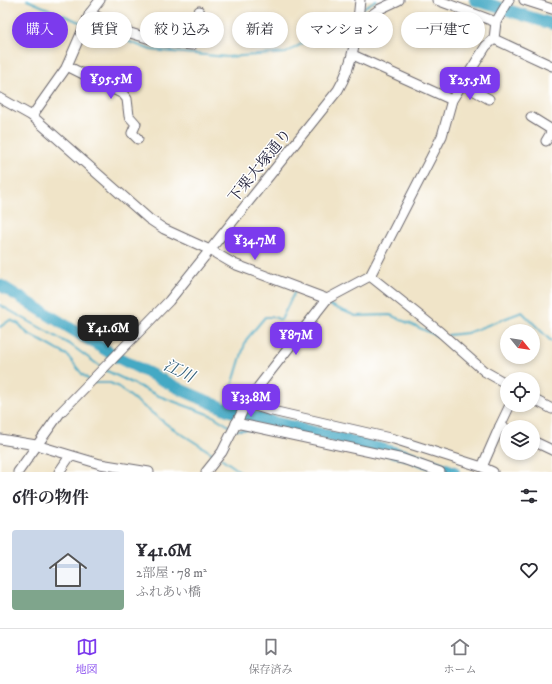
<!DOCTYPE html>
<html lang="ja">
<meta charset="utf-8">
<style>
:root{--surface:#fff;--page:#f2f2f3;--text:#2b2b33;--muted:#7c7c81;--line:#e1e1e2;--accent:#7c3aed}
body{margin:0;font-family:"IM FELL DW Pica","Noto Serif JP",serif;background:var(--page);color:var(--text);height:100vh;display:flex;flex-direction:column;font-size:15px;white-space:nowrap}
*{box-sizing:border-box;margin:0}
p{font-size:13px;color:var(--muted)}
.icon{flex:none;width:22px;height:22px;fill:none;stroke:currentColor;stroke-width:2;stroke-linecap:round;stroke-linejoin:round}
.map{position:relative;height:472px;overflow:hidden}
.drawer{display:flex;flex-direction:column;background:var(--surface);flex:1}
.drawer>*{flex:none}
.top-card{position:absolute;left:12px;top:12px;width:528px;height:36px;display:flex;gap:8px}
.needle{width:26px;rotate:120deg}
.tools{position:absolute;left:500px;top:324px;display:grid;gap:8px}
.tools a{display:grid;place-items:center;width:40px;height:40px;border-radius:50%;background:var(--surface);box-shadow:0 2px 6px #0003;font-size:20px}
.price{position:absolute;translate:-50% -34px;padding:0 9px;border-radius:8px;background:var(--accent);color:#fff;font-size:13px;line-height:26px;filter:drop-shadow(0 1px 2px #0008)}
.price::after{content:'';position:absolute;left:50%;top:24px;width:12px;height:9px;margin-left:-6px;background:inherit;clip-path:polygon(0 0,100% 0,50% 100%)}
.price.active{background:#222;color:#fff}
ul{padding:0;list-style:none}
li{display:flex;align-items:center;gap:12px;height:100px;padding:0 12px}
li+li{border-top:1px solid var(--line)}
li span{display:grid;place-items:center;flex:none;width:112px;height:80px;border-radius:4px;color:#555}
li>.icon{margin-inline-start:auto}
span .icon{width:48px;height:48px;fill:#fffc;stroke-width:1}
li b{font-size:17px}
h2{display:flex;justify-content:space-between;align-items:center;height:48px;padding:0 12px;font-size:17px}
.tag{padding:0 14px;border-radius:18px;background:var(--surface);box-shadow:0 2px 6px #0003;font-size:14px;line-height:36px}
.tag.active{background:var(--accent);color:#fff}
.dock{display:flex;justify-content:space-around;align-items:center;height:56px;border-top:1px solid var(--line);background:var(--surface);font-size:11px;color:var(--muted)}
.dock a{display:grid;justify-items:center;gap:2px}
.dock .active{color:var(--accent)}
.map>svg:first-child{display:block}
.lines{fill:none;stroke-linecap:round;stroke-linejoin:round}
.stream{stroke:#44a9c4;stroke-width:2}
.river{stroke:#44a9c4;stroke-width:12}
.minor-casing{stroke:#6a666c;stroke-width:11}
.minor{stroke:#fff;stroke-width:9}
.labels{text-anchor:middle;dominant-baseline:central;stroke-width:3;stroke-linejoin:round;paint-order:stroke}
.street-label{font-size:15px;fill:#22223b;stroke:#fff}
.water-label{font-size:16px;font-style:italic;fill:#315f79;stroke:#fff}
</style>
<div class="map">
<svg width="552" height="472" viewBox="0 0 552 472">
<rect width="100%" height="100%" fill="#fff"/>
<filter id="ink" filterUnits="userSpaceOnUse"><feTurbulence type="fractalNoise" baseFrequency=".025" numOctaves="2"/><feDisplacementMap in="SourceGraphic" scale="8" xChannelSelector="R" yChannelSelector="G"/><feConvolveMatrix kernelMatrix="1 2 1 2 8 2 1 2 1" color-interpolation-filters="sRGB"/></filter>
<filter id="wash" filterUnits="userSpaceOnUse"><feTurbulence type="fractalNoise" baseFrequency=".012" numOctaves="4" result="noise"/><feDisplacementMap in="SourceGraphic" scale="16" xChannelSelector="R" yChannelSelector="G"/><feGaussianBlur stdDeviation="0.9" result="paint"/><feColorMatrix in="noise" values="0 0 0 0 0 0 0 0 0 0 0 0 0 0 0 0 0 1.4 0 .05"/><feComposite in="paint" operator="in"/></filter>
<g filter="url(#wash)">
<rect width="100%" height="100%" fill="#f0e4c8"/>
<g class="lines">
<g class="stream">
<path d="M27 0 82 23"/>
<path d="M363 8 376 0"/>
<path d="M88 26 151 50 227 57 286 53 356 12"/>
<path d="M327 304 356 316 390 315 440 337"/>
<path d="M0 305 71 345 101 367"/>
<path d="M0 327 10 320 19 324 27 333 67 355 82 374 89 380"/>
<path d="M448 335 467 333 522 312 552 342"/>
<path d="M105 370 159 396 213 416 232 428"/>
<path d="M94 383H110L117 386 169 426 215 455"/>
<path d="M225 409 246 340 265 317H274L281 320 295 291"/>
<path d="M235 430H251"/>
<path d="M221 458 241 472"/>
</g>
<g class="river">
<path d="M475 0 552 24"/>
<path d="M0 285 117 357 184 391 230 411 406 455 454 472"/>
</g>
</g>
</g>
<g filter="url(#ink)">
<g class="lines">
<g class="minor-casing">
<g id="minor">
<path d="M437 0 496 22"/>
<path d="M509 0 496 22 494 39 552 66"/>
<path d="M524 0 552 9"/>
<path d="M90 13 127 32 157 41 192 45 199 11"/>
<path d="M357 25 380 9 399 0"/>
<path d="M353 55 452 100"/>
<path d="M67 66 123 94 127 99 129 116 136 124 132 133 138 139"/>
<path d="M462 84 489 99"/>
<path d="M0 98 32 116 149 219 164 229 210 250 234 264 327 299 370 276 440 332 484 371 507 384"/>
<path d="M32 116 66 68 90 13 100 0"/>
<path d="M531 117 552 130"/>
<path d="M546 141 552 131"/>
<path d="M370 276 442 136 452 100 486 46 494 39"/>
<path d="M533 399 552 409"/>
<path d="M246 403 268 410 394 439 482 467 500 426"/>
<path d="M236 423 403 459 440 472"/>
<path d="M507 429 500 426 510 405"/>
<path d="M0 439 36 445 100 464 149 472"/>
<path d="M533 441 552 450"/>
<path d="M482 467 493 472"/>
<path d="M18 472 60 413 169 301 338 90C354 63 357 31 360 0"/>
<path d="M59 472 70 456"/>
<path d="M206 472 222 452 248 400 327 299"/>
</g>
</g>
<use href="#minor" class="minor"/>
</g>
</g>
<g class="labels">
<g class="street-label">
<text transform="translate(260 166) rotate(-51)">下栗大塚通り</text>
</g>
<g class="water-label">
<text transform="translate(179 371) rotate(26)">江川</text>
</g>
</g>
</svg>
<div class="tools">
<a><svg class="needle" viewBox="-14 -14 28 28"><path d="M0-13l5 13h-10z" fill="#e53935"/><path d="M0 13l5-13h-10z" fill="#7c7c81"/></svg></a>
<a><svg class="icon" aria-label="locate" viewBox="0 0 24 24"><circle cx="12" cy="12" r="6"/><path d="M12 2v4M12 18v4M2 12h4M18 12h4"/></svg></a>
<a><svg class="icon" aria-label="layers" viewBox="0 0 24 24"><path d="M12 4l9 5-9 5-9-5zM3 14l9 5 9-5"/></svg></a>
</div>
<b class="price" style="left:111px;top:100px">¥95.5M</b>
<b class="price" style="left:470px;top:101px">¥25.5M</b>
<b class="price" style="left:255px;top:261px">¥34.7M</b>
<b class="price active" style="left:108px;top:349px">¥41.6M</b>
<b class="price" style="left:296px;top:356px">¥87M</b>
<b class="price" style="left:251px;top:418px">¥33.8M</b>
<div class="top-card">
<a class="tag active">購入</a>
<a class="tag">賃貸</a>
<a class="tag">絞り込み</a>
<a class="tag">新着</a>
<a class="tag">マンション</a>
<a class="tag">一戸建て</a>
</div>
</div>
<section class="drawer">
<h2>6件の物件<svg class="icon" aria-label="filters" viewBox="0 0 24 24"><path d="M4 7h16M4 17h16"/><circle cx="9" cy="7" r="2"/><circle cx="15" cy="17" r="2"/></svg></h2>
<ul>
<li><span style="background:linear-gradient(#c9d6e8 75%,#7fa58c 0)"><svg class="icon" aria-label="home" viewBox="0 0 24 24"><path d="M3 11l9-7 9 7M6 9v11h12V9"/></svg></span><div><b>¥41.6M</b><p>2部屋 · 78 m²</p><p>ふれあい橋</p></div><svg class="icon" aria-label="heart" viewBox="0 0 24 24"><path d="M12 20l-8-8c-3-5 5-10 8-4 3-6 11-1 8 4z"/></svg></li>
</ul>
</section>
<nav class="dock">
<a class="active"><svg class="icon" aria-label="map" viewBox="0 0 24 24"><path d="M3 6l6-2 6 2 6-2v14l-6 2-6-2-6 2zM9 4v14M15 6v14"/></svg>地図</a>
<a><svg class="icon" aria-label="saved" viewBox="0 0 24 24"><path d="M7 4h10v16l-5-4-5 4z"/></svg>保存済み</a>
<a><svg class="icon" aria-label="home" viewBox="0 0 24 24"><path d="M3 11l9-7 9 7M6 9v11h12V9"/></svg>ホーム</a>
</nav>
